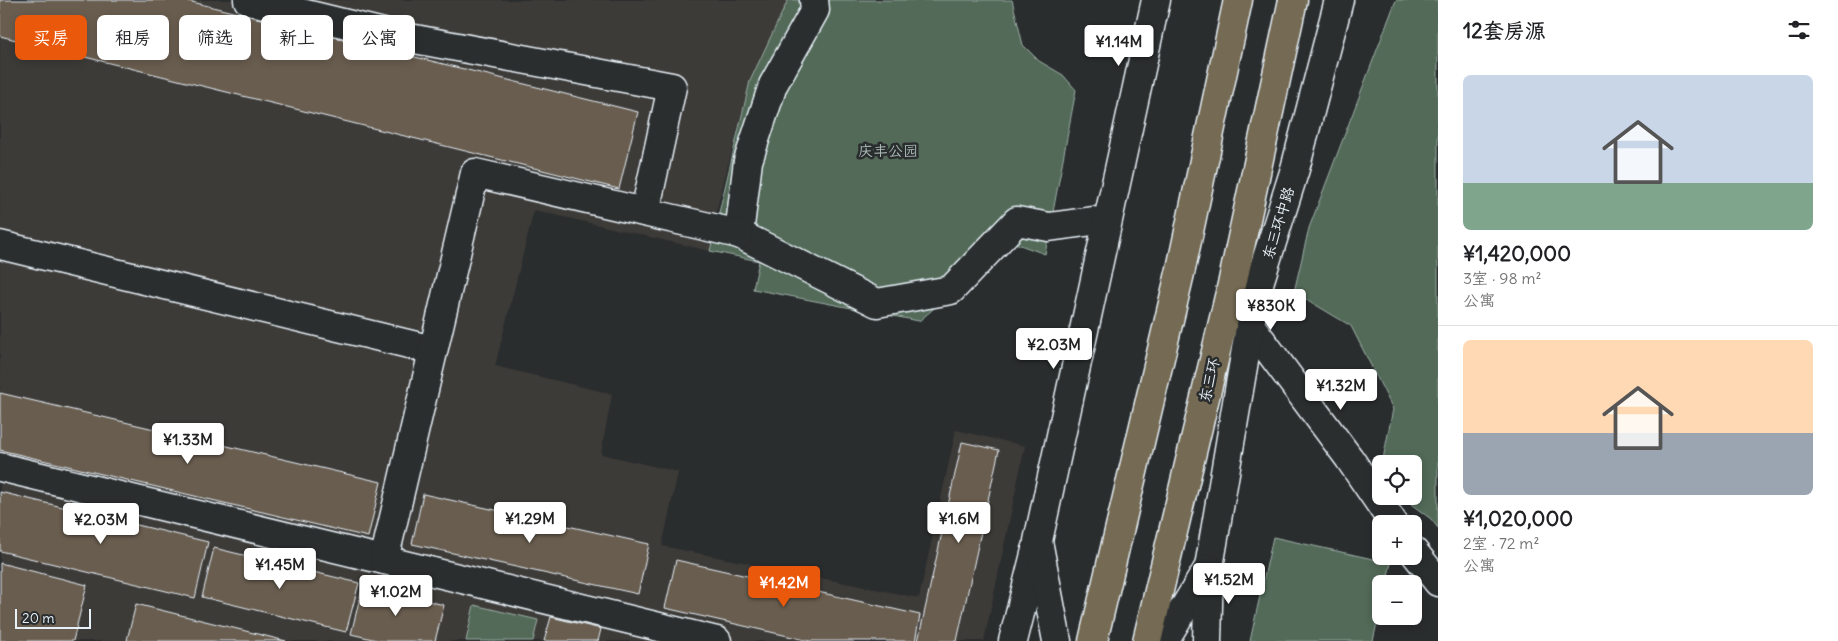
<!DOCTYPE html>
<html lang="zh">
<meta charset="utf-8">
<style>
:root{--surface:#fff;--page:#f6f6f6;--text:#202124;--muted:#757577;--line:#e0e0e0;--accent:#ea580c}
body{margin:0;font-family:Delius,"LXGW WenKai TC",sans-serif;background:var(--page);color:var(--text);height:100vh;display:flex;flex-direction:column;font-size:19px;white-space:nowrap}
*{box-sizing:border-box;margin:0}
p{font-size:16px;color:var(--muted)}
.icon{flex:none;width:28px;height:28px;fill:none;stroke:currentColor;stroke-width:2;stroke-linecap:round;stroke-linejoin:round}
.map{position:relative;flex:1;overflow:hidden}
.sheet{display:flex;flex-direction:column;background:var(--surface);width:400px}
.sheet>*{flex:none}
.banner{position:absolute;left:15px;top:15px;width:475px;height:45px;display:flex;gap:10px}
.fabs{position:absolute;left:1372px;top:455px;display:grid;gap:10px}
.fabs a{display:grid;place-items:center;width:50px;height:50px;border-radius:8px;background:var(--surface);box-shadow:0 2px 8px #0003;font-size:25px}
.scale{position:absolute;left:15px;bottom:12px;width:76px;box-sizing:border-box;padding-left:5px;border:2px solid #e8f1f8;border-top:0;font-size:14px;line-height:18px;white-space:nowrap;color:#e8f1f8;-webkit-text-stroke:4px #2a2d2e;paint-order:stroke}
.price{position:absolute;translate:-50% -42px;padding:0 11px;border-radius:5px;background:#fff;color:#222;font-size:16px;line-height:32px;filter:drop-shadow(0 1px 2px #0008)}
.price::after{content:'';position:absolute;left:50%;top:30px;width:15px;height:11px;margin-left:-8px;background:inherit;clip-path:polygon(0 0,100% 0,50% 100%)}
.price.selected{background:var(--accent);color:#fff}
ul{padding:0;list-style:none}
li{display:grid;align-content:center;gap:10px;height:265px;padding:0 25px}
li+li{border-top:1px solid var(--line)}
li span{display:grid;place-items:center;height:155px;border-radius:8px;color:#555}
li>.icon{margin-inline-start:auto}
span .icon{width:90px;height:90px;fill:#fffc;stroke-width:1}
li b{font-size:21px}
h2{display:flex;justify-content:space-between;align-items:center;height:60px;padding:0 25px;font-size:21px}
.chip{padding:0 18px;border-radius:8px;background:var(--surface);box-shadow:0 2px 8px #0003;font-size:18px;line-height:45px}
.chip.selected{background:var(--accent);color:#fff}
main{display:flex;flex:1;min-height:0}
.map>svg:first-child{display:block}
.built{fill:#3d3b38}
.green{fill:#526b58;stroke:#9daea8}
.building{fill:#695d50;stroke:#e8f1f8}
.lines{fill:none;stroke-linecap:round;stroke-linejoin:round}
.minor-casing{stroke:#e8f1f8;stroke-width:31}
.highway-casing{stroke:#e8f1f8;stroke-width:31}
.minor{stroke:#2a2d2e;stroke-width:28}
.highway{stroke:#746b52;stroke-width:28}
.labels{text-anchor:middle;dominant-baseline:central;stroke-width:5;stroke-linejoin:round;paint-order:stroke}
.park-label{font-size:15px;fill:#acbbb8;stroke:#2a2d2e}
.street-label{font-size:15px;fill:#e8f1f8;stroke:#2a2d2e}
</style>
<main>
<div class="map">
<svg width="1438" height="641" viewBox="0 0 1438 641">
<rect width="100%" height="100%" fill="#2a2d2e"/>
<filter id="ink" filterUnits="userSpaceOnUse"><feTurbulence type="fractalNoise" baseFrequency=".02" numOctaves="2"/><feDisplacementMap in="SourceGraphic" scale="10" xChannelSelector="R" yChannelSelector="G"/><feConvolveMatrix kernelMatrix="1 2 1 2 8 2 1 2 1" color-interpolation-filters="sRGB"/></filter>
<g filter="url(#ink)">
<path class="built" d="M0 0H788L750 81 712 227 710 251 534 210 495 366 612 394 601 454 678 472 662 546 919 598 956 430 1025 446 984 641H0Z"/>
<g class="green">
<path d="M788 0H1012L1023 45 1039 61 1063 75 1076 90 1045 254 1012 242 919 321 753 289 759 261 710 251 750 81Z"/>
<path d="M1396 0H1438V528L1431 519 1400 496H1414V464H1382L1393 409 1351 326 1294 292 1309 228Z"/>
<path d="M1273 537 1391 563 1386 584H1381V605L1373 641H1250Z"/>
<path d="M474 605 538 620 533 641H466Z"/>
</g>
<g class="building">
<path d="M0 0H184L638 112 619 189 0 36Z"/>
<path d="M0 393 381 482 368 537 0 450Z"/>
<path d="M962 442 999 450 957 641H918Z"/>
<path d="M0 492 208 542 195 598 0 551Z"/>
<path d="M423 494 649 544 638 594 412 544Z"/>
<path d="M214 548 359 583 346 632 202 597Z"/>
<path d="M676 560 920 615 915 641H810L665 608Z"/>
<path d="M0 563 87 585 73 641H0Z"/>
<path d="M363 585 444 605 435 641H381L351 634Z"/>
<path d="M136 604 286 641H129L127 640Z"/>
<path d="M551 617 601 629 598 641H544Z"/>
</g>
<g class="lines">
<g class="minor-casing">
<g id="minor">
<path d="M248 0 388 34 672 87 645 212"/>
<path d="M814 0 815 10 773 85 748 161 739 234 877 303 951 290 1017 221 1049 227 1093 221"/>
<path d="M0 245 433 350"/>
<path d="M1250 325 1349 458 1394 524"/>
<path d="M0 467 384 560"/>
<path d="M1414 552 1438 582"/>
<path d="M717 641 384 560 475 173 739 234"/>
<path d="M1013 641 1036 550"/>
<path d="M1057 641 1038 541 1156 0"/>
<path d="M1164 641 1209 567 1255 296 1295 169 1339 0"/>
<path d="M1207 641 1209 568"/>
</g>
</g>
<g class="highway-casing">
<g id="highway">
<path d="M1093 641 1181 269 1238 0"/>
<path d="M1147 641 1233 280 1293 0"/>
</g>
</g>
<use href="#minor" class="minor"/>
<use href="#highway" class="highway"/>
</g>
</g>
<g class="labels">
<g class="park-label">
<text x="888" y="150">庆丰公园</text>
</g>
<g class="street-label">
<text transform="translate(1278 223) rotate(-73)">东三环中路</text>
<text transform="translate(1209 380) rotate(-77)">东三环</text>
</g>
</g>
</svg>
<div class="fabs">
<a><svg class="icon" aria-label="locate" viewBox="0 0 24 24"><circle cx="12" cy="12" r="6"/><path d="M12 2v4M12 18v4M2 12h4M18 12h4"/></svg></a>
<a>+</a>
<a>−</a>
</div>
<div class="scale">20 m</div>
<b class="price" style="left:1119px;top:67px">¥1.14M</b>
<b class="price" style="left:1271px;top:331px">¥830K</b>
<b class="price" style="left:1054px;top:370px">¥2.03M</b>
<b class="price" style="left:1341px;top:411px">¥1.32M</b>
<b class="price" style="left:188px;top:465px">¥1.33M</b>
<b class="price" style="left:530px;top:544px">¥1.29M</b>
<b class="price" style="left:959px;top:544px">¥1.6M</b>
<b class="price" style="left:101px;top:545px">¥2.03M</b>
<b class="price" style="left:280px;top:590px">¥1.45M</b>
<b class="price" style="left:1229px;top:605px">¥1.52M</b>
<b class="price selected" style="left:784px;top:608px">¥1.42M</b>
<b class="price" style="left:396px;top:617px">¥1.02M</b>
<div class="banner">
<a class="chip selected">买房</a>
<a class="chip">租房</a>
<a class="chip">筛选</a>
<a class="chip">新上</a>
<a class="chip">公寓</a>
</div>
</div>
<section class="sheet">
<h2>12套房源<svg class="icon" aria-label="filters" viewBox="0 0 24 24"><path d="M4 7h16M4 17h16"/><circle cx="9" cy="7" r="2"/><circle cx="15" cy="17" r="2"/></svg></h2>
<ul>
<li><span style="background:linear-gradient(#c9d6e8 70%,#7fa58c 0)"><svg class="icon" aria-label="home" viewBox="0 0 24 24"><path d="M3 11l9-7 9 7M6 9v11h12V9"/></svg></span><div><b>¥1,420,000</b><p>3室 · 98 m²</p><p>公寓</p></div></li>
<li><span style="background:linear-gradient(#ffd9b3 60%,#9aa5b1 0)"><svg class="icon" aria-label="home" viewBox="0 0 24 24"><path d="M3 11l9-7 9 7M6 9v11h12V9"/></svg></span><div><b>¥1,020,000</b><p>2室 · 72 m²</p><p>公寓</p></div></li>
</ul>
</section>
</main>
